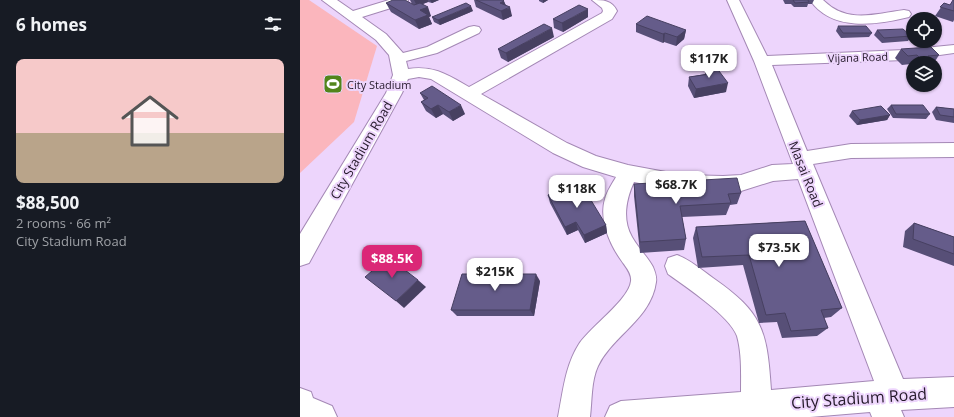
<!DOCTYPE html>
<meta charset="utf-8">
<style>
:root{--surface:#171b24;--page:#242831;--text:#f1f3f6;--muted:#9ea1a6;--accent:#db2777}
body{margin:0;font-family:"Open Sans",sans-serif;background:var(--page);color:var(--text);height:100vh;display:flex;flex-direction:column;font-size:15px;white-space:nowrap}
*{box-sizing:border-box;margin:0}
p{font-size:13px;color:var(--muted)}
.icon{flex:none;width:22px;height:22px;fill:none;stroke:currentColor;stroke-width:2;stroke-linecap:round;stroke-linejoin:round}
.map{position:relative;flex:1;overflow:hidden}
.side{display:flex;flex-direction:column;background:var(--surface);width:300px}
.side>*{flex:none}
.buttons{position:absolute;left:606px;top:12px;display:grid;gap:8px}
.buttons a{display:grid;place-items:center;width:36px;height:36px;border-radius:50%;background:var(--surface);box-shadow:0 1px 3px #0004;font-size:20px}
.price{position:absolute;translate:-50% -34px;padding:0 9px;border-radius:8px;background:#fff;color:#222;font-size:13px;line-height:26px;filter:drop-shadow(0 1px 2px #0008)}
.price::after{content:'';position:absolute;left:50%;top:24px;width:12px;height:9px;margin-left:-6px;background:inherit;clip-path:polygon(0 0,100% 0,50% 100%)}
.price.on{background:var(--accent);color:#fff}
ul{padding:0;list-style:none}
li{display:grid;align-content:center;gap:8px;height:212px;padding:0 16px}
li span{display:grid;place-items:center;height:124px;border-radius:8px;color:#555}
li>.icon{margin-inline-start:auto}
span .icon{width:72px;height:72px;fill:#fffc;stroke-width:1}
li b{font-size:17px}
h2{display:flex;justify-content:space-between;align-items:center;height:48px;padding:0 16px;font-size:17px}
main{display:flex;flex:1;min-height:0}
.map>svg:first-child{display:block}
.green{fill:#fbb6bd}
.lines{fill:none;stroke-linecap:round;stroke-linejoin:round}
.minor-casing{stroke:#a488b5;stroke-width:2}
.minor{fill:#fff;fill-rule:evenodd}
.wall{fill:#574f77}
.shaded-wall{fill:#474061}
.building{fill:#655c8a;stroke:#474061}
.labels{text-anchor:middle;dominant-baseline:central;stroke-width:4;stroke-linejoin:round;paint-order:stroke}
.far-street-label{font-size:11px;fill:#251a2b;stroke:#edd5fc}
.far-poi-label{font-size:11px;fill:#251a2b;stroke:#edd5fc;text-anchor:start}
.street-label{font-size:13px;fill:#251a2b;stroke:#edd5fc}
.near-street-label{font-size:16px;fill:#251a2b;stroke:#edd5fc}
</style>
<main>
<section class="side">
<h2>6 homes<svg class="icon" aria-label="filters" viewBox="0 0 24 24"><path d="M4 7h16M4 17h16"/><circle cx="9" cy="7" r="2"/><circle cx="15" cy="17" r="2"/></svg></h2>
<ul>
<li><span style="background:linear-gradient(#f6c9c9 60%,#b9a48a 0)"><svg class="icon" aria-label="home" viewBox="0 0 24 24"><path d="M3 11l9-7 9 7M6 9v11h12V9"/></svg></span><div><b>$88,500</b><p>2 rooms · 66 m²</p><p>City Stadium Road</p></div></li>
</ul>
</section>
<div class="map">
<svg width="654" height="417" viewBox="0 0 654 417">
<rect width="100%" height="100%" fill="#edd5fc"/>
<path class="green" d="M0 0H9L77 46 54 122 0 173Z"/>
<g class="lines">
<g class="minor-casing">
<g id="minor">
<path d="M22 0H37L53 11 89 0H108L107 3 62 17 86 34 103 53 127 47 169 27 174 26 179 27 181 30 179 33 137 53 106 61 108 69C133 65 148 75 169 87L302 13 303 11 302 8 292 0C303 0 312 0 317 11L312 19 181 94 267 143 296 156 328 165 382 175 423 176 441 175 472 165 493 164 454 61 427 0H439L467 56 604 50 654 45V53L604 60 472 65 507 151 551 144 654 143V157L551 158 513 164 603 379 654 377V407L601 410 604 417H572L570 412 510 417H305L310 406 321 401 441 392C441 374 442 354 437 336 430 316 386 287 368 274L365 266 368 258 377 255C390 260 402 270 413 278 463 313 467 330 471 390L574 381 498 179 473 181 441 191 423 192 382 191 334 182C326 199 322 220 332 237 338 248 347 256 353 267 355 272 357 277 356 282 351 319 313 335 298 366 291 381 292 401 290 417H258C263 392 265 366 279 344 291 326 329 300 331 281 332 273 325 266 321 260 309 243 299 219 305 199 307 191 312 184 316 177L283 167 253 153 131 79 119 77 108 79 102 93 9 263 0 266V234L86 93 93 75 89 55 76 40Z"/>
<path d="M510 0H523C547 24 574 14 604 10L609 11 611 14 609 17C576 25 532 32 510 0Z"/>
<path d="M0 388 11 392 13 398 32 406 37 417H0Z"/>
</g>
</g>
<use href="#minor" class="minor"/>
</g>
<g class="wall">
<path d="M110 0H139L132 3 128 2 123 4 131 16 129 17 132 24 119 29 91 12 86 3 114 5 112 4Z"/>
<path d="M174 0H203L212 16 203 20 176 7Z"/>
<path d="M239 0H248L243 3 239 1Z"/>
<path d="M483 0H514L512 4H508L507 7H494L491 4H485Z"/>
<path d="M654 0V20L653 22 635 16 644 3 650 5Z"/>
<path d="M173 11 140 25 134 22 132 17Z"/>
<path d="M288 17 263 32 254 28 253 19Z"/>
<path d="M336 24 386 30 384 39 376 46 364 42 363 43 336 32Z"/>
<path d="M538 26 572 33 569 37 541 38 536 31Z"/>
<path d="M577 30 611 36 608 41 582 43 574 35Z"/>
<path d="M254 37 208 62 201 58 198 49Z"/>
<path d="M601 49 639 55 634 63H613V67L611 64 602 65 595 58Z"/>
<path d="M406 69 426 92 394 98 388 86 389 77 405 74Z"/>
<path d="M120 93 165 114 153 121 143 114 136 118 126 111 121 102 124 100Z"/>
<path d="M591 105 630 114 626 119 593 118 587 109Z"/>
<path d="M636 107 654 109V123L636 120 632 112Z"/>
<path d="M552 111 590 115 587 120 557 125 549 116Z"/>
<path d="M334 184 441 193 437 204 430 205 426 215 382 217 386 239 384 250 340 253 334 196Z"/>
<path d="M248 195 306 225 307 233 285 243 278 230 267 235 250 203Z"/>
<path d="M505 221 542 308 531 317 524 318 528 328 517 336 482 338 477 322 459 323 443 265 398 268 393 238 396 227Z"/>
<path d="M614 223 654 237V266L603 247 605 231Z"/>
<path d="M240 281 234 316H157L151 310Z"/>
</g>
<g class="shaded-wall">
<path d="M114 0H128V2L117 6Z"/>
<path d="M130 0H139L132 3Z"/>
<path d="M243 0H248L243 3Z"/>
<path d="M204 1 207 9 210 7 212 16 203 20 201 11 200 3Z"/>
<path d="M171 6 173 11 140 25 138 20Z"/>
<path d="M128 7 131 16 129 17 132 24 119 29 115 20 120 10Z"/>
<path d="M288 9V17L263 32 262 23Z"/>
<path d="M252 28 254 37 208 62 206 53Z"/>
<path d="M386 30 384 39 376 46 377 37Z"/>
<path d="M365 33 364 42 363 43V34Z"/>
<path d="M428 83 426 92 394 98 396 89Z"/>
<path d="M138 105 143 114 136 118 131 109Z"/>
<path d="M161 105 165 114 153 121 149 112Z"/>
<path d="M590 115 587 120 557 125 560 120Z"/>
<path d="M276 222 278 230 267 235 265 227Z"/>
<path d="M306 225 307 233 285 243 284 235Z"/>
<path d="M236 274 240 281 234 316 230 310Z"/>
<path d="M118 280 126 287 104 308 96 301Z"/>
</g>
<g class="building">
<path d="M93 0H105L114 5 120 3 128 7 120 10 128 15 115 20 86 3Z"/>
<path d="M176 0H203L204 1 200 3 210 7 201 11Z"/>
<path d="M493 0H508L509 2 495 3Z"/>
<path d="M653 0H654V11L640 7 644 3 650 5Z"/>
<path d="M166 3 171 6 138 20 132 17Z"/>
<path d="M279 5 288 9 262 23 253 19Z"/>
<path d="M347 16 386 30 377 37 365 33 363 34 336 24Z"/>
<path d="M244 24 252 28 206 53 198 49Z"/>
<path d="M538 26H566L572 33H543Z"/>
<path d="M603 29 611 36 584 38 577 30Z"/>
<path d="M631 47 639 55 628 56 631 58 621 59 617 55 608 56 601 49Z"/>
<path d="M416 67 428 83 396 89 389 77 410 74 406 69Z"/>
<path d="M132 86 161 105 149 112 138 105 131 109 121 102 128 98 120 93Z"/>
<path d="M591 105H623L630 114H596Z"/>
<path d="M581 106 590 115 560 120 552 111Z"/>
<path d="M636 107 654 109V117L640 115Z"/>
<path d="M437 178 441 193 428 194 431 203 380 206 386 239 340 242 334 184Z"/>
<path d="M280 182 306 225 284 235 276 222 265 227 248 195Z"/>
<path d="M505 221 542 308 521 310 528 328 491 331 485 313 466 315 449 255 402 257 396 227Z"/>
<path d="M614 223 654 237V254L613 239Z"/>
<path d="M88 257 118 280 96 301 65 277Z"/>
<path d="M162 274H236L230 310H151Z"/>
</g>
<defs>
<g id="stadium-square" transform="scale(1)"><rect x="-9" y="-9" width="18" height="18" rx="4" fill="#52851b" stroke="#edd5fc"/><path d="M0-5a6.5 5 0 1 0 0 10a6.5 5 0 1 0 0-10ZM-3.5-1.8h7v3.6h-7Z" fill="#fff"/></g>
</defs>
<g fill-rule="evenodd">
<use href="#stadium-square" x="33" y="84"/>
</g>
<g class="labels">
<g class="far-street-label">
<text transform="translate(558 57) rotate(-2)">Vijana Road</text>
</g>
<g class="far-poi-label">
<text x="47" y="84">City Stadium</text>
</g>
<g class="street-label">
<text transform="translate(61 150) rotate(-60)">City Stadium Road</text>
<text transform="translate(506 174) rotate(68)">Masai Road</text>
</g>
<g class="near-street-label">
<text transform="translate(559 398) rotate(-4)">City Stadium Road</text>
</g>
</g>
</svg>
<div class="buttons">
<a><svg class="icon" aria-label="locate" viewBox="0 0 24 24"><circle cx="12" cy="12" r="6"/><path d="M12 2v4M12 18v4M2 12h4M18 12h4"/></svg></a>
<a><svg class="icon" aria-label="layers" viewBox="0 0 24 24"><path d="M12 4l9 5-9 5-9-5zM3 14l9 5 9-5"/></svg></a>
</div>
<b class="price" style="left:409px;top:79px">$117K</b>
<b class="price" style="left:376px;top:205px">$68.7K</b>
<b class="price" style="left:277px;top:209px">$118K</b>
<b class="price" style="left:479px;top:268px">$73.5K</b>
<b class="price on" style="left:92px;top:279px">$88.5K</b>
<b class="price" style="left:195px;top:292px">$215K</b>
</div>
</main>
